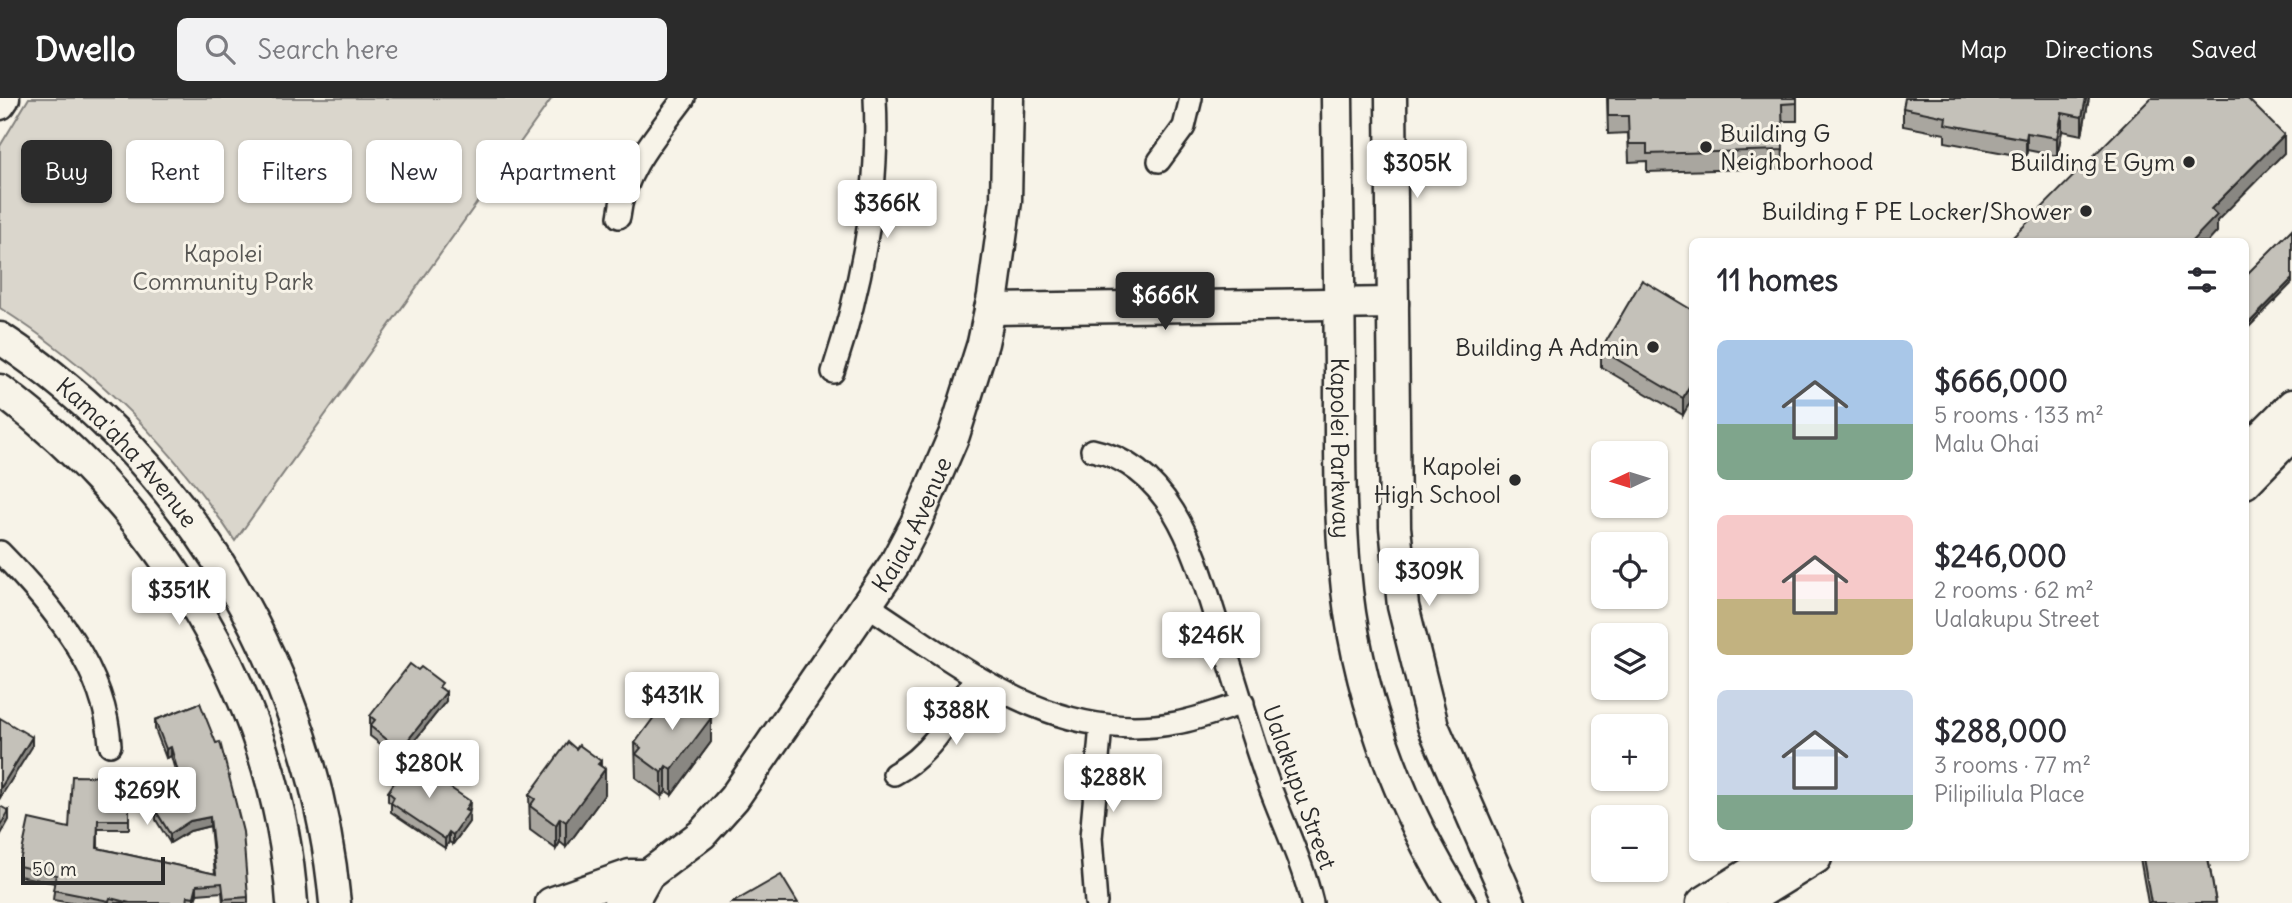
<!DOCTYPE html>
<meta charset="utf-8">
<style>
:root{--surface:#fff;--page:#f2f2f3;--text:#2b2b33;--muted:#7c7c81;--accent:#2b2b2b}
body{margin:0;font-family:Delius,sans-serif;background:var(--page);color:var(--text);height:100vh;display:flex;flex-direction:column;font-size:26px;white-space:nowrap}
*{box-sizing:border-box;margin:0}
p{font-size:23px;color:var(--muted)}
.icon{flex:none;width:38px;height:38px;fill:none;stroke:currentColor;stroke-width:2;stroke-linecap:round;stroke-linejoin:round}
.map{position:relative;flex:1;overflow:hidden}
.panel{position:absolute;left:1689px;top:140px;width:560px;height:623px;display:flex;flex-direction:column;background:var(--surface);border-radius:10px;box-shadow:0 2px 5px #0004}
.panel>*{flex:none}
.top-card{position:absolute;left:21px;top:42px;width:665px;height:63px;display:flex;gap:14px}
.needle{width:46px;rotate:266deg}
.controls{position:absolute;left:1591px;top:343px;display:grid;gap:14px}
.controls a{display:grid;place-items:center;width:77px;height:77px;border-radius:10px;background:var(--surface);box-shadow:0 2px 5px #0004;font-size:35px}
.scale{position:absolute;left:21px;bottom:18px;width:144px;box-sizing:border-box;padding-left:7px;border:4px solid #2b2b2b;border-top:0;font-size:19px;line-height:24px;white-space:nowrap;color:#2b2b2b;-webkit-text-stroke:5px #f7f3e8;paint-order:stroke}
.price{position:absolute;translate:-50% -60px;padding:0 16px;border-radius:7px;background:#fff;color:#222;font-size:23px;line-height:46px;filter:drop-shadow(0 2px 4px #0008)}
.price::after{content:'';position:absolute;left:50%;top:42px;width:21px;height:16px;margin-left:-10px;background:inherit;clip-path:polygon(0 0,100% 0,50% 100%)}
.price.on{background:var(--accent);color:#fff}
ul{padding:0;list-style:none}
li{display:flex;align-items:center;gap:21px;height:175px;padding:0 28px}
li span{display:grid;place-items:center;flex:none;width:196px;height:140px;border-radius:10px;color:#555}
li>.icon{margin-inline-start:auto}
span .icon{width:84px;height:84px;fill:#fffc;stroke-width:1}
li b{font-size:30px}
h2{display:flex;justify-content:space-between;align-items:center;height:84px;padding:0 28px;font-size:30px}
.tag{padding:0 24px;border-radius:10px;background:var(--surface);box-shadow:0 2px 5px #0004;font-size:24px;line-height:63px}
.tag.on{background:var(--accent);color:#fff}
header{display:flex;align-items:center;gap:42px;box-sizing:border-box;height:98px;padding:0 35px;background:var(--accent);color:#fff}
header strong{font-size:33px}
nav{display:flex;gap:38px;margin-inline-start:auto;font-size:24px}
.search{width:490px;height:63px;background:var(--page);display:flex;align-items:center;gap:18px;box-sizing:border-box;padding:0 24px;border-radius:10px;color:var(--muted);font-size:26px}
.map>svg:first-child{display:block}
.green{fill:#dad6cc;stroke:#82807c;stroke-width:2}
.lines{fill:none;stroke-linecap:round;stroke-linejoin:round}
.street-casing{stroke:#2b2b2b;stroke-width:26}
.secondary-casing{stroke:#2b2b2b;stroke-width:35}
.street{stroke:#f7f3e8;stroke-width:21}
.secondary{stroke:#f7f3e8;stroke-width:30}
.wall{fill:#a9a69f;stroke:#2b2b2b;stroke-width:2}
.shaded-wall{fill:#898782;stroke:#2b2b2b;stroke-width:2}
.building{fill:#c4c1b9;stroke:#2b2b2b;stroke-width:2}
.poi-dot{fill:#2b2b2b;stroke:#f7f3e8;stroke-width:2.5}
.labels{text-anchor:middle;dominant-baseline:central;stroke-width:6;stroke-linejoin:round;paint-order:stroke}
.poi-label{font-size:24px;fill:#2b2b2b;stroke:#f7f3e8;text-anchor:end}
.park-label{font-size:24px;fill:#575653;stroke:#f7f3e8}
.street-label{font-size:24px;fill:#2b2b2b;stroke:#f7f3e8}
</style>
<header>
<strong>Dwello</strong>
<div class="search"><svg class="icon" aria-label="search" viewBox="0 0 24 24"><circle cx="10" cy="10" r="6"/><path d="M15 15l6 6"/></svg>Search here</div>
<nav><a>Map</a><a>Directions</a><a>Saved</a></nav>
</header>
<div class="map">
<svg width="2292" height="805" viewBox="0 0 2292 805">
<rect width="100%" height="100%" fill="#f7f3e8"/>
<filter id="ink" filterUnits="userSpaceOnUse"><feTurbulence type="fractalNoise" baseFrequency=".0143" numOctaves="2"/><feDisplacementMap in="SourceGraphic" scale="14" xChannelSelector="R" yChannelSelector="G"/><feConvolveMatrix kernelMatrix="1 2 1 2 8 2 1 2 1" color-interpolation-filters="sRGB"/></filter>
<g filter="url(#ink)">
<path class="green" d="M29 0H552L235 443C174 350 94 270 0 210V48Z"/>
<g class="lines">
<g class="street-casing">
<g id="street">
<path d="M1159 63 1184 29 1191 0"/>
<path d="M619 119C624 72 657 37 684 0"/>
<path d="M833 274C862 186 880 94 875 0"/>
<path d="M1092 352C1174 369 1196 459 1218 528 1233 575 1247 623 1263 670 1278 715 1301 759 1312 805"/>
<path d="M0 454C52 507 106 571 110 647"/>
<path d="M867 507C961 568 1055 648 1176 625 1199 621 1221 612 1243 605"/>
<path d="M894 676C934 655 953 615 976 578"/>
<path d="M1096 805 1091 740 1101 627"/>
</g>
</g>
<g class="secondary-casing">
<g id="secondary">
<path id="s1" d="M1337 0C1338 90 1339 180 1340 271 1340 338 1339 405 1345 472 1355 590 1397 705 1460 805"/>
<path d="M1391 0 1395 429 1403 508 1433 628 1510 805"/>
<path d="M0 6 4 0"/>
<path d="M990 211 1393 205"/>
<path id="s2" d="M0 240C189 364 315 580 335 805"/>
<path d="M0 292C161 412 278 602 292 805"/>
<path d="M2245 354 2292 307"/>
<path d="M2245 385 2292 337"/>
<path d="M551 805 630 777H648"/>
<path id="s3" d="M619 805 638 795 648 777 702 736 734 700 894 467 916 425 954 337 983 245 993 198 1006 103 1008 0"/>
<path d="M1702 805 1774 760"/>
<path d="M1743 805 1816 760"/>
</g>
</g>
<use href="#street" class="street"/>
<use href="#secondary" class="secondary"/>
</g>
<g class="wall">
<path d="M1607 0H1797V23H1782L1783 70 1647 74V63L1629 64 1628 35 1608 36Z"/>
<path d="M2089 0 2082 37 2062 33 2057 58 2027 52 2026 59 1945 44V36L1903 28V10Z"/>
<path d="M1692 212 1683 317 1601 269V252Z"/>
<path d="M442 591 446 603 400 661 370 638V618Z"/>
<path d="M200 605 248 799V805H223L222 794 197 796 194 805H71L53 802 55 785 19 778V768L69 730 129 679V731H98V750L215 776 210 728 190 733 170 745 156 722V713L182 697 171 658 166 660 155 631V622Z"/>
<path d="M707 617 711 644 672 697 666 693 662 699 636 680 635 645Z"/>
<path d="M601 668 605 696 566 749 560 744 556 751 530 732 529 697Z"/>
<path d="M388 694 470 712 469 715V724L453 746 449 744 445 750 391 714V705L388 703Z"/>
<path d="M2140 760H2208L2216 805H2148Z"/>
</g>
<g class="shaded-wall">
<path d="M2086 0H2089L2082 37V19Z"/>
<path d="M2062 15V33L2057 58V40Z"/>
<path d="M2027 35V52L2026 59V41Z"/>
<path d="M2284 37V55L2217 123V134L2208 144H2191L2211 111Z"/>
<path d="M2292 181V185L2245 233V229Z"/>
<path d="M1692 283V301L1683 317V300Z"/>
<path d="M446 594V603L400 661V652Z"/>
<path d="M707 611V625L711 620V644L672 697V672Z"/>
<path d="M32 639V649L0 700V691Z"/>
<path d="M171 649V658L166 660V651Z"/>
<path d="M601 663V677L605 671V696L566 749V724Z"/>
<path d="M666 668V693L662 699V675Z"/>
<path d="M470 703 469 724 453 746V737L465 712Z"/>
<path d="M9 713V722L0 738V728Z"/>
<path d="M210 719V728L190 733 170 745V736L190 723Z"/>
<path d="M560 720V744L556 751V727Z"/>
<path d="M449 734V744L445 750V741Z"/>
<path d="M197 787V796L194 805V799Z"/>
</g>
<g class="building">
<path d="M1608 0H1797V5L1782 6 1783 52 1647 56V46H1629L1628 18H1608Z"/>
<path d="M1905 0H2086L2082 19 2062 15 2057 40 2027 35 2026 41 1945 26 1946 19 1903 10Z"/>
<path d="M2151 0H2247L2284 37 2211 111 2217 117 2191 144H2008Z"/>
<path d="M2292 131V181L2245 229V178Z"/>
<path d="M1642 182 1692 212V283L1683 300 1601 252Z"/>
<path d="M410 566 418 572 421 569 442 585 439 589 446 594 400 652 370 628 375 622 370 618Z"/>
<path d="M674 592 682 599 685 595 707 611 704 615 711 620 672 672 666 668 662 675 636 656 641 650 635 645Z"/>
<path d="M200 605 216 645 220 644 231 686 243 734 248 799 224 801 222 785 197 787 194 799 188 798 187 805H130L110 800 109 803 53 792 56 777 19 768 29 721 69 730 72 678 129 679V722H98L97 750 216 776 210 719 190 723 170 736 156 713 184 696 171 649 166 651 155 622Z"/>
<path d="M0 620 32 639 0 691Z"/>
<path d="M568 644 576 651 579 647 601 663 598 666 605 671 566 724 560 720 556 727 530 708 535 701 529 697Z"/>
<path d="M409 662 470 703 465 712 469 714 453 737 449 734 445 741 391 705 394 699 388 694Z"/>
<path d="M0 708 9 713 0 728Z"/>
<path d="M2143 760H2208L2216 805H2151Z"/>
<path d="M781 777 798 805H732Z"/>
</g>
</g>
<g class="poi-dot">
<circle cx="1706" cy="49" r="7"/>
<circle cx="2189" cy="64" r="7"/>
<circle cx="2086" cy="113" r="7"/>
<circle cx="1653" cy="249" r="7"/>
<circle cx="1515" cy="382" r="7"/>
</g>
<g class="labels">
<g class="poi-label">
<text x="1720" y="35" text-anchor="start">Building G<tspan x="1720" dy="28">Neighborhood</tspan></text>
<text x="2175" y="64">Building E Gym</text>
<text x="2072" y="113">Building F PE Locker/Shower</text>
<text x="1639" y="249">Building A Admin</text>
<text x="1501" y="368">Kapolei<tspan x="1501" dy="28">High School</tspan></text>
</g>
<g class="park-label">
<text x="223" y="155">Kapolei<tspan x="223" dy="28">Community Park</tspan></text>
</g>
<g class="street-label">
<text stroke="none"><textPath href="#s1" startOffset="350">Kapolei Parkway</textPath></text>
<text stroke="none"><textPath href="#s2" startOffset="172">Kama'aha Avenue</textPath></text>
<text stroke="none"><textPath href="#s3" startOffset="485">Kaiau Avenue</textPath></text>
<text transform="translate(1300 689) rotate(70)">Ualakupu Street</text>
</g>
</g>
</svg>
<div class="controls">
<a><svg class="needle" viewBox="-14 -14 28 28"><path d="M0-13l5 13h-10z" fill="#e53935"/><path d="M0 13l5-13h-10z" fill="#7c7c81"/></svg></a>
<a><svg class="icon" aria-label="locate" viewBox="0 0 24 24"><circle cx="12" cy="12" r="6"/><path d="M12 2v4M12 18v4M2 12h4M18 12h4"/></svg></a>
<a><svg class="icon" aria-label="layers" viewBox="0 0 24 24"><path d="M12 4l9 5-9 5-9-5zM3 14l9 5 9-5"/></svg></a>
<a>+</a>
<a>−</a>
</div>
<div class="scale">50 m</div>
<b class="price" style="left:1417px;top:102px">$305K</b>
<b class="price" style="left:887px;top:142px">$366K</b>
<b class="price on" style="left:1165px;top:234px">$666K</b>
<b class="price" style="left:1429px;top:510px">$309K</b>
<b class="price" style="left:179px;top:529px">$351K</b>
<b class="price" style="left:1211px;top:574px">$246K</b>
<b class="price" style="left:672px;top:634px">$431K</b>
<b class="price" style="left:956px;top:649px">$388K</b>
<b class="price" style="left:429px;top:702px">$280K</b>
<b class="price" style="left:1113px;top:716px">$288K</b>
<b class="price" style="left:147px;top:729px">$269K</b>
<div class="top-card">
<a class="tag on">Buy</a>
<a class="tag">Rent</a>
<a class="tag">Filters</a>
<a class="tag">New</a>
<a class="tag">Apartment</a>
</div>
<section class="panel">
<h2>11 homes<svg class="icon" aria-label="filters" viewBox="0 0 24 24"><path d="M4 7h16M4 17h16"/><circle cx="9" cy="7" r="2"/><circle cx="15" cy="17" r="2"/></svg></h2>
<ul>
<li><span style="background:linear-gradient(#a9c7e8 60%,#7fa58c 0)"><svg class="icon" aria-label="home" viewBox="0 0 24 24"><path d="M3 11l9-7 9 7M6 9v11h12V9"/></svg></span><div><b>$666,000</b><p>5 rooms · 133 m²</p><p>Malu Ohai</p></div></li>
<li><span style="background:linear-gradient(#f6c9c9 60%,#c2b280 0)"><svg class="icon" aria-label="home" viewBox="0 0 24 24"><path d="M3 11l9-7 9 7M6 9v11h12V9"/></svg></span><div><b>$246,000</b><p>2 rooms · 62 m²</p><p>Ualakupu Street</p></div></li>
<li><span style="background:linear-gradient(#c9d6e8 75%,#7fa58c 0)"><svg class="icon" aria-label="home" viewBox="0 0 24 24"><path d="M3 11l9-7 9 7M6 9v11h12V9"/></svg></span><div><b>$288,000</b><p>3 rooms · 77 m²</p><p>Pilipiliula Place</p></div></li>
</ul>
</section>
</div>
